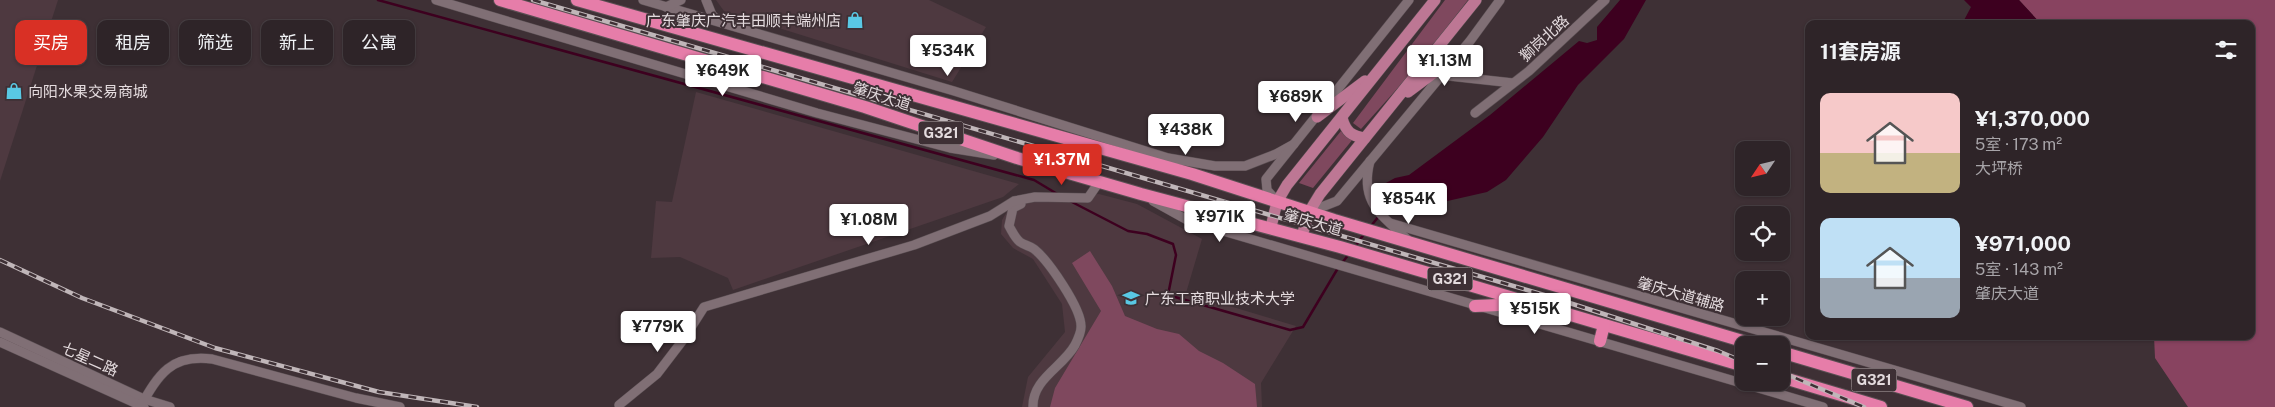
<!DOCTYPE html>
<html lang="zh">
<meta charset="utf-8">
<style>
:root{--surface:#2e2428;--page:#3a3034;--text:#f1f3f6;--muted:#a7a4a8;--line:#494145;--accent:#d93025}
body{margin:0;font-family:"Public Sans","Noto Sans SC",sans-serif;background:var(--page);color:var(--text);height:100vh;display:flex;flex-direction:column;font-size:19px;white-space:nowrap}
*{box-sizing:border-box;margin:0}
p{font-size:16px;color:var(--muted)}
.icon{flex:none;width:28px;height:28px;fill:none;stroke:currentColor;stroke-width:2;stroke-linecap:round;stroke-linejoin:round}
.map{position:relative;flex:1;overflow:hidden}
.side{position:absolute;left:1805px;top:20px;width:450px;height:320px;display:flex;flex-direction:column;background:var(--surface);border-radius:10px;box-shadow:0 1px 4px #0004,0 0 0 1px var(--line)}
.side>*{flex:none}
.hud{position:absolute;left:15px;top:20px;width:475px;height:45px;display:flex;gap:10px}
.needle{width:32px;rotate:235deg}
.fabs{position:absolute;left:1735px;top:141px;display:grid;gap:10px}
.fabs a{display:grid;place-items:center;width:55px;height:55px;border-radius:10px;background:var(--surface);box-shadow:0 1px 4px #0004,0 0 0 1px var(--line);font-size:25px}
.price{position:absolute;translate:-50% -42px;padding:0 11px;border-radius:5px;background:#fff;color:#222;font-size:16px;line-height:32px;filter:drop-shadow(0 1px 2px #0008)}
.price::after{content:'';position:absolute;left:50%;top:30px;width:15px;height:11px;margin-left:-8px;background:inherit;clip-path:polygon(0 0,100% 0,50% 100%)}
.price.current{background:var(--accent);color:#fff}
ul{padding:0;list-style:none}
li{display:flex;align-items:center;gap:15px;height:125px;padding:0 15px}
li span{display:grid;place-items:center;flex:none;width:140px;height:100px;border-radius:10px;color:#555}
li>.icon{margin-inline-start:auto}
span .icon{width:60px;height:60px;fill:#fffc;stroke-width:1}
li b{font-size:21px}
h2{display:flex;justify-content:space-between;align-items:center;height:60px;padding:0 15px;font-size:21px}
.pill{padding:0 18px;border-radius:10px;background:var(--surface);box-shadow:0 1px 4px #0004,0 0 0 1px var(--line);font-size:18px;line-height:45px}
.pill.current{background:var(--accent);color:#fff}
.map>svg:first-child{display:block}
.built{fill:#4e3940}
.green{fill:#7f485e}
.forest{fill:#884360}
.water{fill:#3d001f}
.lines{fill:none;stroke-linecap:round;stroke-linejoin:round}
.stream{stroke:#3d001f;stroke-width:2.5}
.minor-casing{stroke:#5a4f53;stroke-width:10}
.major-casing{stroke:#5a4f53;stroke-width:12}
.highway-casing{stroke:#5a4f53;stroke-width:14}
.minor{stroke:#806f75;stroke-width:9}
.major{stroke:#bd7794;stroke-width:11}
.highway{stroke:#e67da9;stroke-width:12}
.rail-casing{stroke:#c0b6b9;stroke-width:4.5}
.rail{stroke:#3e3035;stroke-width:2.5;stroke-dasharray:8;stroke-linecap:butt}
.labels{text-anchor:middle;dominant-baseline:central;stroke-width:4;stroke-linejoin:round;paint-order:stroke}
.shield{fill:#3e3035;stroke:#b2a8ab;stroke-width:1}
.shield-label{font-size:14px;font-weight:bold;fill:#e4dbde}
.poi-label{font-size:15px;fill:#e4dbde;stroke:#3e3035;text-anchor:start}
.street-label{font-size:15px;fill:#e4dbde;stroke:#3e3035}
</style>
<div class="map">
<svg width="2275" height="407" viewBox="0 0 2275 407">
<rect width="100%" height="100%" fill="#3e3035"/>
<g class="built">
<path d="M0 0H58L0 181Z"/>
<path d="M716 0H929L986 27 952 82 724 11Z"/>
<path d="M696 92 1019 184 1003 197 733 290 728 278 680 257 651 258 656 201 672 202Z"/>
<path d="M1099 194 1137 204 1202 239 1186 293 1296 326 1261 383 1262 407H1022L1028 377 1065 332 1062 304 1033 259 1013 248 1001 234 1002 220 1008 210 1033 199Z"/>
</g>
<g class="green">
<path d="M1445 0H1468L1413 71 1361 129 1353 123Z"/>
<path d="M1341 131 1353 139 1313 188 1299 183Z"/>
<path d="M1090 251 1112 286 1125 316 1157 329 1179 334 1199 351 1223 363 1255 384 1257 407H1050L1055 388 1101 311 1072 263Z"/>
</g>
<path class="forest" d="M2019 0H2275V407H2188L2155 358 2154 336H2251V24H2041Z"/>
<g class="water">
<path d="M1620 0H1646L1624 39 1578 85 1543 137 1506 180 1487 192 1408 210 1398 208 1392 198 1384 192V184L1395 178 1409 175 1490 115 1579 41 1587 43 1597 40V27Z"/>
<path d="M1964 0H2019L2041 24H1962L1971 7Z"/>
</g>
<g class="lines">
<g class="stream">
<path d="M378 0 1034 180 1059 195"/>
<path d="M1070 201 1128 231 1147 234 1173 244 1176 255 1168 295 1290 330 1303 327 1338 268"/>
<path d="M1371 226 1394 197"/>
<path d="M1354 248 1364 234"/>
<path d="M1342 263 1349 254"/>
</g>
<g class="minor-casing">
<g id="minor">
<path d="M436 0 817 113 950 148 994 155"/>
<path d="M643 0 954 91 1168 158 1215 166H1245L1276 154 1294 144"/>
<path d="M706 0 712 15 720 22"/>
<path d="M666 7 681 0"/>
<path d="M1440 75 1513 83"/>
<path d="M1475 113 1529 71 1605 0"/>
<path d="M1370 161C1359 203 1382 215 1409 241"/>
<path d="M1153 201 1189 221 1823 407"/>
<path d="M1277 201 1267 190 1266 179 1409 0"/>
<path d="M1021 204 1013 208 1009 226C1012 231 1015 238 1020 242 1024 245 1030 246 1034 249 1048 260 1082 309 1081 327 1081 333 1078 339 1075 345 1063 367 1032 379 1033 407"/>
<path d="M1309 212 1337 201 1470 41 1500 0"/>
<path d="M1390 223 2021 407"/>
<path d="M0 332 144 399 170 407"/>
<path d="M0 342 144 407"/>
<path d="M619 405 657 374 683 340 704 307 914 245 990 216 1014 201 1035 197 1088 198 1099 182"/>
<path d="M140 407C159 374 171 354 212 359L356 398 400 407"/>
</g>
</g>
<g class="major-casing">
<g id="major">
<path d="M1408 92 1455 57"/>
<path d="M1317 117 1365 81"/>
<path d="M1342 118C1346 132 1351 136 1365 138"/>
<path d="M1271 227 1277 202 1287 185 1435 0"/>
<path d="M1302 236 1309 212 1320 194 1476 0"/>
</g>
</g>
<g class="highway-casing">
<g id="highway">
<path d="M500 0 865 107 1017 158 1141 194 1340 247 1744 366"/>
<path d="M577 0 1192 174 1334 220 1756 345"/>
<path d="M1475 306 1523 304"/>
<path d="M1600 341 1604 325"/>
<path d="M1781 352 1967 407"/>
<path d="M1781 377 1881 407"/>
</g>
</g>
<use href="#minor" class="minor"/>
<use href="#major" class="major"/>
<use href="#highway" class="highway"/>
<g class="rail-casing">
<g id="rail">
<path d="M533 0 1551 297 1718 351 1744 362"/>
<path d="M0 260 82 298 215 348 379 392 477 407"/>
<path d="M1781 372 1864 407"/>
</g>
</g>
<use href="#rail" class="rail"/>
</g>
<defs>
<g id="shop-bare" transform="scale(1.35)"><path d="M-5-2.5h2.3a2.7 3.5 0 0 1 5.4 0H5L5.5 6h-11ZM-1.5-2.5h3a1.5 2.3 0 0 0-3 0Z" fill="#59c8e4" stroke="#3e3035" stroke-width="2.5" paint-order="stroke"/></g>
<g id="university-bare" transform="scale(1.35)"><path d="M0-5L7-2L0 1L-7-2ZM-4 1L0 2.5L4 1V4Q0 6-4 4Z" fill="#59c8e4" stroke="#3e3035" stroke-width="2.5" paint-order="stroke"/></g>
</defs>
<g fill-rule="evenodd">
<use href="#shop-bare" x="855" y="20"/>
<use href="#shop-bare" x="14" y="91"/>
<use href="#university-bare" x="1131" y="298"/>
</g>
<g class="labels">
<g class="shield">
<rect x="918.5" y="121.5" width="45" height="23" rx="4"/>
<rect x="1427.5" y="267.5" width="45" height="23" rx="4"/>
<rect x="1851.5" y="368.5" width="45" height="23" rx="4"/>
</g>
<g class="shield-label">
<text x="941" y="133">G321</text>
<text x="1450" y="279">G321</text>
<text x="1874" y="380">G321</text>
</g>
<g class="poi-label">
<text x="841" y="20" text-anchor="end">广东肇庆广汽丰田顺丰端州店</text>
<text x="28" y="91">向阳水果交易商城</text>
<text x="1145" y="298">广东工商职业技术大学</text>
</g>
<g class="street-label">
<text transform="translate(1544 38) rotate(-42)">獅岗北路</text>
<text transform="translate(882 96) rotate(18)">肇庆大道</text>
<text transform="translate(1313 222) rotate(16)">肇庆大道</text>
<text transform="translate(1681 294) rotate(16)">肇庆大道辅路</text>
<text transform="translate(90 359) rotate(24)">七星二路</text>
</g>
</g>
</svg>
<div class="fabs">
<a><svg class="needle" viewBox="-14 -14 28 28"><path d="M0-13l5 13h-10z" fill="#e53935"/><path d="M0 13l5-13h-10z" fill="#a7a4a8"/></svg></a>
<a><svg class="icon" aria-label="locate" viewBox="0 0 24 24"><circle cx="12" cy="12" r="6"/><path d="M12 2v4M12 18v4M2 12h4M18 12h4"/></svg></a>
<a>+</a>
<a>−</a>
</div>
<b class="price" style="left:948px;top:77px">¥534K</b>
<b class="price" style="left:1445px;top:87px">¥1.13M</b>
<b class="price" style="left:723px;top:97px">¥649K</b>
<b class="price" style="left:1296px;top:123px">¥689K</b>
<b class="price" style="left:1186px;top:156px">¥438K</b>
<b class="price current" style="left:1062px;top:186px">¥1.37M</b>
<b class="price" style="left:1409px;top:225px">¥854K</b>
<b class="price" style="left:1220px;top:243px">¥971K</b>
<b class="price" style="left:869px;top:246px">¥1.08M</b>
<b class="price" style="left:1535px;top:335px">¥515K</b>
<b class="price" style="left:658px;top:353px">¥779K</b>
<div class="hud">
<a class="pill current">买房</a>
<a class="pill">租房</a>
<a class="pill">筛选</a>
<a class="pill">新上</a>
<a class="pill">公寓</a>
</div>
<section class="side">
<h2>11套房源<svg class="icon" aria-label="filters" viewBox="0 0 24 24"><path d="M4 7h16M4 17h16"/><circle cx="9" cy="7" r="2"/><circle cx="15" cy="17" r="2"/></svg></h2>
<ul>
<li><span style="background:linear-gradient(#f6c9c9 60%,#c2b280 0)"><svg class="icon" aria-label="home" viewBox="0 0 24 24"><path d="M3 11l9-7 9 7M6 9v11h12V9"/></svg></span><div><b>¥1,370,000</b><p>5室 · 173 m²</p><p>大坪桥</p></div></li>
<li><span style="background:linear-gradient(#bfe0f5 60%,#9aa5b1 0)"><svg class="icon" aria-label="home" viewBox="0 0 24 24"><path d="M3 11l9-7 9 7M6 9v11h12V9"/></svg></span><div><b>¥971,000</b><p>5室 · 143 m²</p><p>肇庆大道</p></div></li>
</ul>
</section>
</div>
